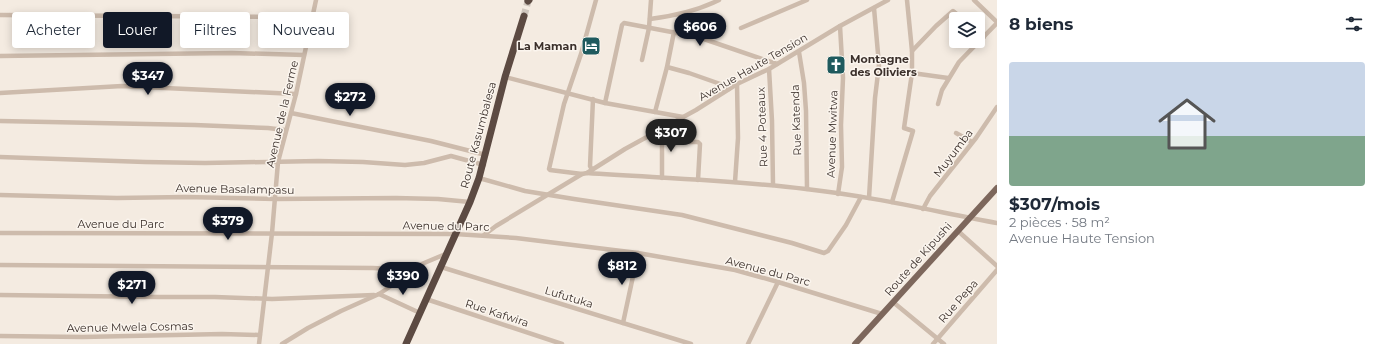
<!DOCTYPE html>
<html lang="fr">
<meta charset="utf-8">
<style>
:root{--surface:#fff;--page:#f2f2f3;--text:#1f2937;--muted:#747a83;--line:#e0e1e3;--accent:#111827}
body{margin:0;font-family:Montserrat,sans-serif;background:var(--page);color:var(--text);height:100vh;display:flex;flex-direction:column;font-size:15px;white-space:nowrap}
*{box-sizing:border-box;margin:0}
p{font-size:13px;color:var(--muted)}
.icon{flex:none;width:22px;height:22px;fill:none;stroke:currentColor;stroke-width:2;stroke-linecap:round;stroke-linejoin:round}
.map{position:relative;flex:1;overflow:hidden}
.side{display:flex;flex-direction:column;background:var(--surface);width:380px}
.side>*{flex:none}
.top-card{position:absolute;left:12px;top:12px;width:380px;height:36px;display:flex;gap:8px}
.buttons{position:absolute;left:949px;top:12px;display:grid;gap:8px}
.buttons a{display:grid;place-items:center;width:36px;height:36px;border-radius:4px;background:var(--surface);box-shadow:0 2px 10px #0003;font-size:20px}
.price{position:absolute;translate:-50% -34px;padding:0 9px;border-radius:14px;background:var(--accent);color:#fff;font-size:13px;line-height:26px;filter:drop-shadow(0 1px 2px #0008)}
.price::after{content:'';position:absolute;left:50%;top:24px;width:12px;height:9px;margin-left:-6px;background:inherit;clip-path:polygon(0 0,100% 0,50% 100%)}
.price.current{background:#222;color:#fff}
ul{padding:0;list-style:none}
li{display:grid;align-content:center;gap:8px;height:212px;padding:0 12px}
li+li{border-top:1px solid var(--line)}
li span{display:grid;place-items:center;height:124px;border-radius:4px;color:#555}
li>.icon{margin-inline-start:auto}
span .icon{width:72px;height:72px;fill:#fffc;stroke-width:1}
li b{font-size:17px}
h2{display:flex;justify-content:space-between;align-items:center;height:48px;padding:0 12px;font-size:17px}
.pill{padding:0 14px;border-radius:4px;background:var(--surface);box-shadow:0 2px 10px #0003;font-size:14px;line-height:36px}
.pill.current{background:var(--accent);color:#fff}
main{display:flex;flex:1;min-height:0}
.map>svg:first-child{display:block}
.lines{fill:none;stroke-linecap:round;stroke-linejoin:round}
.highway-tunnel{stroke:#cfc6bd;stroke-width:7;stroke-dasharray:7 3.5;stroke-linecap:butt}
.minor{stroke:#cdbbac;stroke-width:4.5}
.major{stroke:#7d675c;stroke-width:6}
.highway{stroke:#5c4a42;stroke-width:7}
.labels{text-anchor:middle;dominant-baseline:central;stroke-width:3;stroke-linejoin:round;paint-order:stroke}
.poi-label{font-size:11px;font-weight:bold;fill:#3b302b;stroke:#fbf5ee;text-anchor:end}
.street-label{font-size:11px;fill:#3b302b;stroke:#fbf5ee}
</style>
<main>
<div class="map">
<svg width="997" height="344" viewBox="0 0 997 344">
<rect width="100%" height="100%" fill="#f4ebe1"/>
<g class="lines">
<path class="highway-tunnel" d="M524 16 528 1"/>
<g class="minor">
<path d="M974 0 997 22"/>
<path d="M0 15 312 17"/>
<path d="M650 19C674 16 697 11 719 0"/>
<path d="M741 28 807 0"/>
<path d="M978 32 984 37"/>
<path d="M912 51 936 26 953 11 963 19"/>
<path d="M799 52 804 83 806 111 807 189"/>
<path d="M0 56 232 53 304 55"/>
<path d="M642 60 649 28 651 0"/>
<path d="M667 67 689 73 726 86 729 89"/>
<path d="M769 69 772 121 773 185"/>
<path d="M912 73 948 78"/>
<path d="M505 77 605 103 683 117"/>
<path d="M0 93 122 86 296 94"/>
<path d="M605 103 622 25 624 23 698 37 777 64"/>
<path d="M938 104 942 90 959 62 997 23"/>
<path d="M655 112 667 67 674 32"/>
<path d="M291 113 431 141 486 155"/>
<path d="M0 121 195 125 268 128 285 130"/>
<path d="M662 128V178"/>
<path d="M956 133 972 142"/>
<path d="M689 142H698L700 144 698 180"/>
<path d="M0 157 145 162 205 163 318 161 363 162 405 165 424 163 451 156 484 165"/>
<path d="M592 170 590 166 593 99"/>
<path d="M587 173C660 178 733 180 806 189 870 196 933 211 997 223"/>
<path d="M582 174 550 170 549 169 564 104 581 54 596 0"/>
<path d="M479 178 525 191 574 199 682 215 792 243 824 253 828 251 846 225 861 197"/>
<path d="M735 182 738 138 737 84"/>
<path d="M838 194 842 167 841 125 843 78 840 26"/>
<path d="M0 195 117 198 185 197 275 199 396 198 438 199 470 202"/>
<path d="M869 198 875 98 879 65 874 8"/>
<path d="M892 202 913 131 904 128 912 73V51L907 0"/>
<path d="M923 209 930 196 976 138 997 107"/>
<path d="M958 231 997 266"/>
<path d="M0 233 455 234 516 238 638 253 735 270 778 282 882 314"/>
<path d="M484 235 496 226 582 174 587 173 625 149 696 110 737 84 769 69 840 26 888 0"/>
<path d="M0 265 373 268 410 270"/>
<path d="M441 267 691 344"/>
<path d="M379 294 420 313"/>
<path d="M0 295 159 297H215L272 299 374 295"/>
<path d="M426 299 562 344"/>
<path d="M893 302 944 344"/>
<path d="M623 323 638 253"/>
<path d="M0 336 83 337 222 334 260 335"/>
<path d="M259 344 272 233 278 162 296 94 316 0"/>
<path d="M282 344 308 328 341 311 379 294 394 284 410 270 417 266 448 253"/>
<path d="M748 344 778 282"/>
<path d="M933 344 997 270"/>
</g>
<path class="major" d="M855 344 997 188"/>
<g class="highway">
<path d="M528 1 529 0"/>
<path d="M406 344 470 202 479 178 505 77 524 16"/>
</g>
</g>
<defs>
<g id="hotel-square" transform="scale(1)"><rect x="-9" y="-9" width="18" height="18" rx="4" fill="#1f5a5e" stroke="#fbf5ee"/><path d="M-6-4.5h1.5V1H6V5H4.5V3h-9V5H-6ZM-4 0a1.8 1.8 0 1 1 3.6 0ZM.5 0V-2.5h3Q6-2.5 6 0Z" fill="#fff"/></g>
<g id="church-square" transform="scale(1)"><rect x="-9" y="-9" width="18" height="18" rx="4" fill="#1f5a5e" stroke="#fbf5ee"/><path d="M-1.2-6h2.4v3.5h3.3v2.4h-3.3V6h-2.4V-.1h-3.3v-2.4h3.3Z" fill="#fff"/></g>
</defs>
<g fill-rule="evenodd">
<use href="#hotel-square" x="591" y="46"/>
<use href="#church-square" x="836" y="65"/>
</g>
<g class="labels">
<g class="poi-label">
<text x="577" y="46">La Maman</text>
<text x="850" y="59" text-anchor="start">Montagne<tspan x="850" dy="13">des Oliviers</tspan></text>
</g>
<g class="street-label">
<text transform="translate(753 67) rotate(-30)">Avenue Haute Tension</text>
<text transform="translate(282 114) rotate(-77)">Avenue de la Ferme</text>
<text transform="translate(796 120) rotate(-92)">Rue Katenda</text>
<text transform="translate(762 127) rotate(-92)">Rue 4 Poteaux</text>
<text transform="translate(832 134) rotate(-88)">Avenue Mwitwa</text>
<text transform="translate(478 135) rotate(-75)">Route Kasumbalesa</text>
<text transform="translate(953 153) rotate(-53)">Muyumba</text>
<text transform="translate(235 189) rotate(1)">Avenue Basalampasu</text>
<text x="121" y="224">Avenue du Parc</text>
<text transform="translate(446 226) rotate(1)">Avenue du Parc</text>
<text transform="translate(918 259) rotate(-48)">Route de Kipushi</text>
<text transform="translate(768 271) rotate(15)">Avenue du Parc</text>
<text transform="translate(569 297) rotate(17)">Lufutuka</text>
<text transform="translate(958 301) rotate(-49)">Rue Pepa</text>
<text transform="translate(497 313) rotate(18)">Rue Kafwira</text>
<text transform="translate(130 327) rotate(-1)">Avenue Mwela Cosmas</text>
</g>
</g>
</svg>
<div class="buttons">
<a><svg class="icon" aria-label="layers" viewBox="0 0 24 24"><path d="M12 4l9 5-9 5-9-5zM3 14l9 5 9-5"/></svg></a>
</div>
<b class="price" style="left:700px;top:47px">$606</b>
<b class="price" style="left:148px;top:96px">$347</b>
<b class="price" style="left:350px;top:117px">$272</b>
<b class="price current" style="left:671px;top:153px">$307</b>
<b class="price" style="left:228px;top:241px">$379</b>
<b class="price" style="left:622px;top:286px">$812</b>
<b class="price" style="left:403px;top:296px">$390</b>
<b class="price" style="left:132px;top:305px">$271</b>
<div class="top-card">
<a class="pill">Acheter</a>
<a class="pill current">Louer</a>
<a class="pill">Filtres</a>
<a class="pill">Nouveau</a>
</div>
</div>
<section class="side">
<h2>8 biens<svg class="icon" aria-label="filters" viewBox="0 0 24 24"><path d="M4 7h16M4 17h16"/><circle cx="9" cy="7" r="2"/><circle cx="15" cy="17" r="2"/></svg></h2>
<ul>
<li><span style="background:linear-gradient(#c9d6e8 60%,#7fa58c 0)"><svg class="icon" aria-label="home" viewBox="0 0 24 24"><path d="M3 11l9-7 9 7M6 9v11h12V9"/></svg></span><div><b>$307/mois</b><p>2 pièces · 58 m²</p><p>Avenue Haute Tension</p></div></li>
</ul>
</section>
</main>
